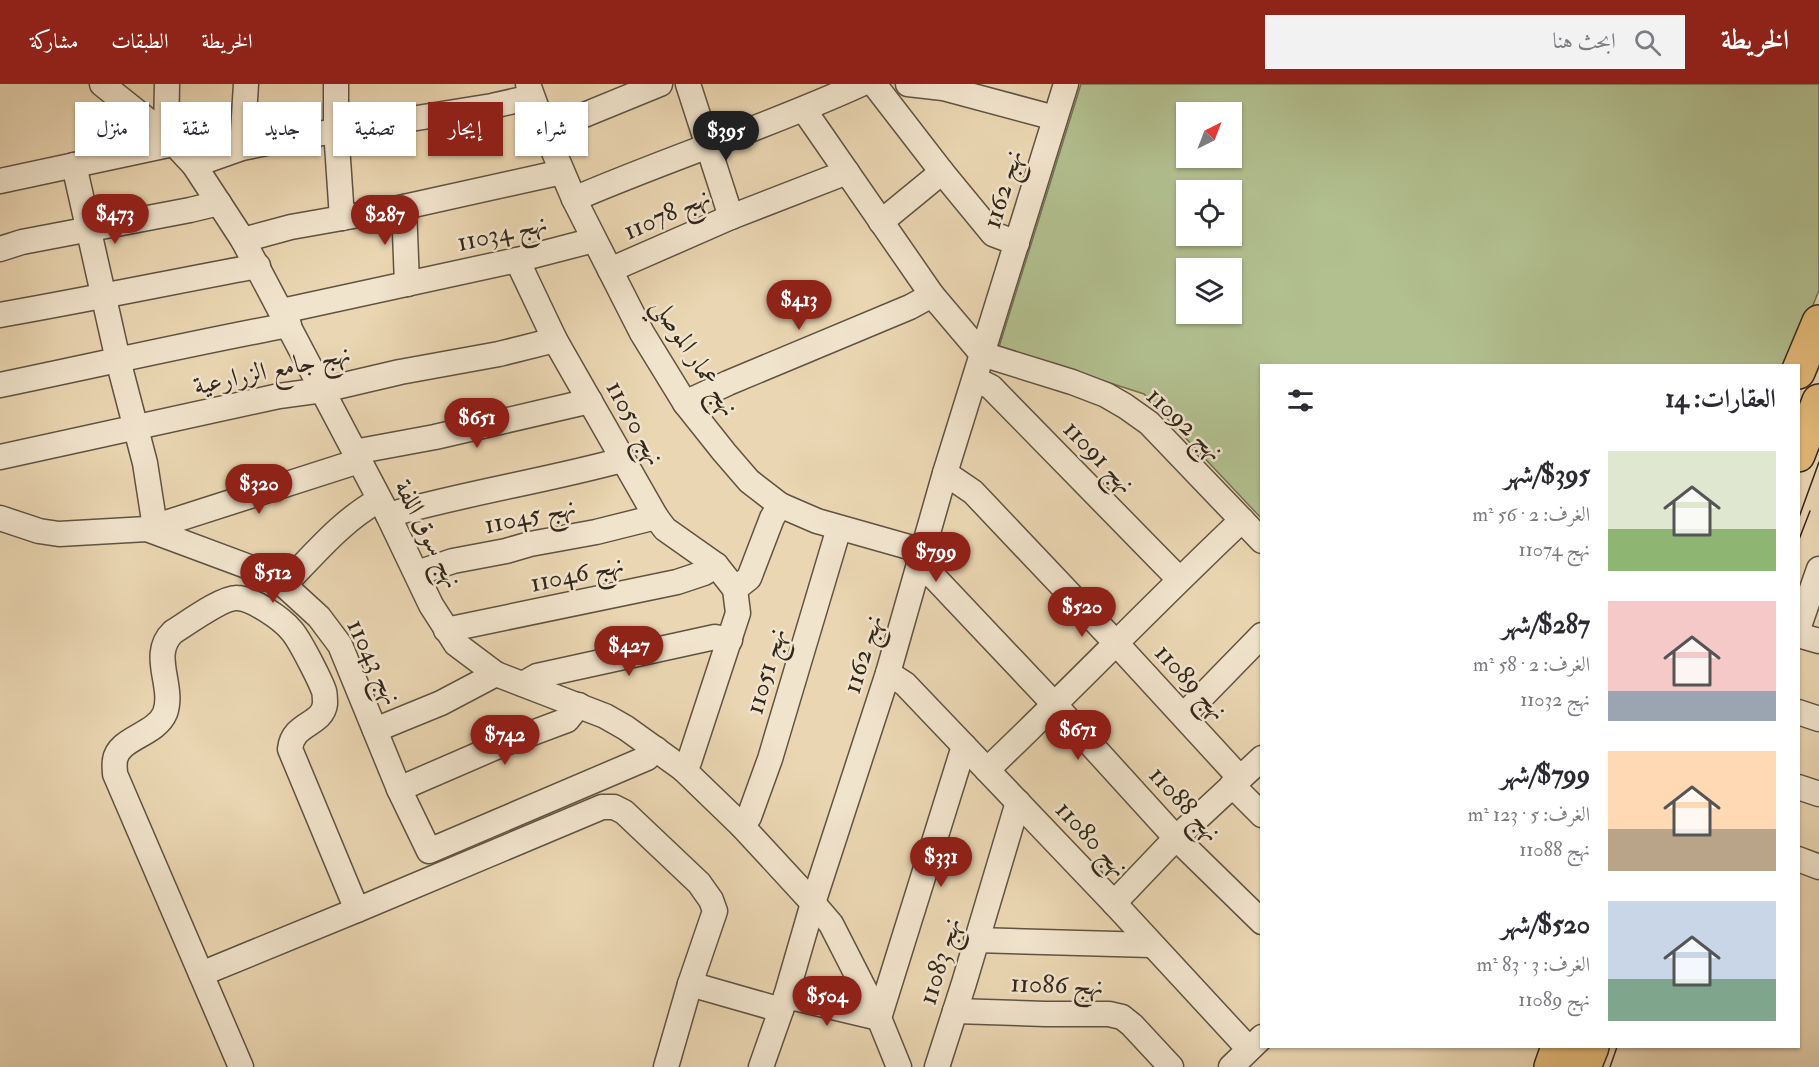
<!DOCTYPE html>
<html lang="ar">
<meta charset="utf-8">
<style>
:root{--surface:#fff;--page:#f2f2f3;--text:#2b2b33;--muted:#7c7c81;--accent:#8f2418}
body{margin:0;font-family:"IM FELL Double Pica",Amiri,serif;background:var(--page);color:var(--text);direction:rtl;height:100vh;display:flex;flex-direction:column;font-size:22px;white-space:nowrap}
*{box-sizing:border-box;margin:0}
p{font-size:20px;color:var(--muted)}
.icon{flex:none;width:33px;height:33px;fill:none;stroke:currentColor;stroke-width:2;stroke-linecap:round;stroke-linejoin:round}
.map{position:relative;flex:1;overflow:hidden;direction:ltr}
.drawer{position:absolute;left:1260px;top:280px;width:540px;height:684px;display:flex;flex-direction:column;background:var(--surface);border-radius:0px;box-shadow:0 2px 4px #0004;direction:rtl}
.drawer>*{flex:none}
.top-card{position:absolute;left:18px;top:18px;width:570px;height:54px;direction:rtl;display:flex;gap:12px}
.needle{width:39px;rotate:42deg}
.buttons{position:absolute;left:1176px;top:18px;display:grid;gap:12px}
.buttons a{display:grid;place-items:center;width:66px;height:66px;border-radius:0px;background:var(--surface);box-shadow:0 2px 4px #0004;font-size:30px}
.price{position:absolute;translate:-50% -51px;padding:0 14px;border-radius:21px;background:var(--accent);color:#fff;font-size:20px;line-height:39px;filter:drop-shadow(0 2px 3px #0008)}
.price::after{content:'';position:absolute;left:50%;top:36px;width:18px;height:14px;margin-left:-9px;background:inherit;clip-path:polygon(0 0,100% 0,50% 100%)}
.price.on{background:#222;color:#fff}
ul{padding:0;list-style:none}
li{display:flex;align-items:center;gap:18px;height:150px;padding:0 24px}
li span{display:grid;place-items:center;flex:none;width:168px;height:120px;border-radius:0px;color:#555}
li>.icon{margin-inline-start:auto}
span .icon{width:72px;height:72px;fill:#fffc;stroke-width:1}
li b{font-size:26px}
h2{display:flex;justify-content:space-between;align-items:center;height:72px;padding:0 24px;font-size:26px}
.tag{padding:0 21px;border-radius:0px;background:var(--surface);box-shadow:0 2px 4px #0004;font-size:21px;line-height:54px}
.tag.on{background:var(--accent);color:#fff}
header{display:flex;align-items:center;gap:36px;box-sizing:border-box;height:84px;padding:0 30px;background:var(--accent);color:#fff}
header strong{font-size:28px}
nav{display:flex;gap:33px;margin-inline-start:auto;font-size:21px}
.search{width:420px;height:54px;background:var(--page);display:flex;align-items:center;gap:15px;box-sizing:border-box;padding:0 21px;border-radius:0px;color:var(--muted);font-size:22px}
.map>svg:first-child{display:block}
.green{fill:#b2bf8f;stroke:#727356;stroke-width:1.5;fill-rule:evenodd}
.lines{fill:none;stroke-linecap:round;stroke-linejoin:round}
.minor-casing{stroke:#605342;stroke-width:27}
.highway-casing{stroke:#32271c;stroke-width:36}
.minor{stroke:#f1e4cd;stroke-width:24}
.highway{stroke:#e5bb79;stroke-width:33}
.tram{stroke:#32271c;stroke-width:1.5}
.labels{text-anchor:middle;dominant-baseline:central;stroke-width:5;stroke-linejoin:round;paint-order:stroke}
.street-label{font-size:26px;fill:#32271c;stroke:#f1e4cd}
</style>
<header>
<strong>الخريطة</strong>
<div class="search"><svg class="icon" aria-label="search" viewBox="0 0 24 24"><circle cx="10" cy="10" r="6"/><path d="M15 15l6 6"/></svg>ابحث هنا</div>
<nav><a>الخريطة</a><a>الطبقات</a><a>مشاركة</a></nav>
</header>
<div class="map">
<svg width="1819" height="983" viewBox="0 0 1819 983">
<rect width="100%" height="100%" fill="#ead6b2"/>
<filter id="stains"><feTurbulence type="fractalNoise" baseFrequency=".00333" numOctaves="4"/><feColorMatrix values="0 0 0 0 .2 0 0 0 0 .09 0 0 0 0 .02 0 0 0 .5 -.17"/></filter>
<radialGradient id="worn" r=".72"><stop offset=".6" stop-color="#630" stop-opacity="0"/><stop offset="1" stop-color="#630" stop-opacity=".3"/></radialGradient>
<path class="green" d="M1081 0H1819V206L1789 282H1262L1261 434 1144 310 999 263ZM1186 28H1232V74H1186ZM1186 106H1232V152H1186ZM1186 184H1232V230H1186Z"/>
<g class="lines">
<g class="minor-casing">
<g id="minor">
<path d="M102 0 166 51 194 81 243 156 388 431 431 521 456 560 496 590 605 632 626 644 683 685 742 742 813 819 831 840 879 934 899 983"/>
<path d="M336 0V46L342 134"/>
<path d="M528 0 545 47 574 115 642 249 685 319 724 368 749 397 780 421 817 437 923 467"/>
<path d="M688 0 731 133"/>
<path d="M874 0 942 88 993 150 1017 159"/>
<path d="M908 0 943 4 1055 34"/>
<path d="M804 26 932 211 982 270 1072 298 1106 311 1125 322 1149 339 1262 457"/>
<path d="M545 47 660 0"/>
<path d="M166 51 167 0"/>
<path d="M242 64 246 0"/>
<path d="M74 81 118 276 145 379 155 443"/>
<path d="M194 81 242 64 286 55 492 22 532 13"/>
<path d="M0 97 173 60"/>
<path d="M574 115C669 74 767 43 861 0"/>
<path d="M404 123 407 200"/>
<path d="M881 138 942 88"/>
<path d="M243 156 291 143 404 123 562 88"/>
<path d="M0 165 22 158 190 126 219 119"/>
<path d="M517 176 555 256 656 433 665 445 716 481 735 505"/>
<path d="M610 186 731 133 847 88"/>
<path d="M282 227 517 176 594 156"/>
<path d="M0 231C86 216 172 198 258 182"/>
<path d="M975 295 991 303 1179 495"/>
<path d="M0 301C97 281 192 259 289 241"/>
<path d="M685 319 728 299 910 223 932 211"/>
<path d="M354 368 435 353 590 317"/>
<path d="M0 373 279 312 323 306 400 288 499 270 555 256"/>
<path d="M945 389 973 408 1116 559 1240 694"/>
<path d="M388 431C465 409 545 397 622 376"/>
<path d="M0 434 39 447 59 450 147 445 268 490 284 501 319 533 340 561 399 705 429 767 647 674 656 665"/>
<path d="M147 445 359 377"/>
<path d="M918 485 934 493 1055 621 1176 754 1262 838"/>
<path d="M417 489 453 477 506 467 530 460 596 448 656 433"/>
<path d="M284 501C314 471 341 437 379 416"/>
<path d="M1798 545 1819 485"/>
<path d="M446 546 677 498 704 489 716 481"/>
<path d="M1798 551 1819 557"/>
<path d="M888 589 905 600 1114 819 1249 965"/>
<path d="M523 600 537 592 715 553 730 556"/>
<path d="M1798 628 1819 635"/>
<path d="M1184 631 1262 551"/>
<path d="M375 646 441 619 496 590"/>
<path d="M683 685 689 678 738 529 735 505 749 494 772 434 780 421"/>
<path d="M987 686C1073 604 1155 518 1242 436"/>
<path d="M1232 701 1262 731"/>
<path d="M1798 703 1819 710"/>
<path d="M399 705 503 660 567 636 579 621"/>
<path d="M742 742 749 733 770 675 839 444"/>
<path d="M1798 775 1819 783"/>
<path d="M1114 819 1176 754 1262 674"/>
<path d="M976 856 1151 861"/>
<path d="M201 890 357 826"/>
<path d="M690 900 781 926"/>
<path d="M786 912 879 934 964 662"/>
<path d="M955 927 1045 930H1109L1122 933 1132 941 1171 983"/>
<path d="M241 983 115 690C115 686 114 681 115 676 118 654 156 651 165 629 175 602 149 571 173 548 186 540 223 513 237 514 252 514 282 535 291 546 299 554 320 596 324 607 325 611 325 617 325 620 322 642 293 638 290 665L357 826 602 723H614L624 728 699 799 711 816 715 827 690 900 666 983"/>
<path d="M761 983 786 912 813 819 888 589 945 389 1066 0"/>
<path d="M937 983 964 899 1018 718"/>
<path d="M1231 983 1262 953"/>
</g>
</g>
<g class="highway-casing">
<g id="highway">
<path d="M1798 288 1819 238"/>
<path d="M1798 371 1819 317"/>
<path d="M1551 983 1558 963"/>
<path d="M1584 983 1592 963"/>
</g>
</g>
<use href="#minor" class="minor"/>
<use href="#highway" class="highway"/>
<g class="tram">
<path d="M1798 436 1819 378"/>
<path d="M1798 458 1810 427"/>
<path d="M1610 983 1617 963"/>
</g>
</g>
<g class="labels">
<g class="street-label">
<text transform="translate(1003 105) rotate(-73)">نهج 1162</text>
<text transform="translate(667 130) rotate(-24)">نهج 11078</text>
<text transform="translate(502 149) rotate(-13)">نهج 11034</text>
<text transform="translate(695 273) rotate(57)">نهج عمار الموصلي</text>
<text transform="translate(272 286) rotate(-12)">نهج جامع الزرارعية</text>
<text transform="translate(635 339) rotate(61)">نهج 11050</text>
<text transform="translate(1185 340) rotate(43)">نهج 11092</text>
<text transform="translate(1099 373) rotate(46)">نهج 11091</text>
<text transform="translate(530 432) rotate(-12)">نهج 11045</text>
<text transform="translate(428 450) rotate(63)">نهج سوق اللفة</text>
<text transform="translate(577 490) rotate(-12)">نهج 11046</text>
<text transform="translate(863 570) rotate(-73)">نهج 1162</text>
<text transform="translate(374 578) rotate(64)">نهج 11043</text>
<text transform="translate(766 587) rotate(-74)">نهج 11051</text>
<text transform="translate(1191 598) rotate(47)">نهج 11089</text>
<text transform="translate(1185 720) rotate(47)">نهج 11088</text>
<text transform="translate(1092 755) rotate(47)">نهج 11080</text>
<text transform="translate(940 877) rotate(-73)">نهج 11083</text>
<text transform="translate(1057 901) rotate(2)">نهج 11086</text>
</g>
</g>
<rect width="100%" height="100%" filter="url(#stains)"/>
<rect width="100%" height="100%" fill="url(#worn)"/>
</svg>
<div class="buttons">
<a><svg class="needle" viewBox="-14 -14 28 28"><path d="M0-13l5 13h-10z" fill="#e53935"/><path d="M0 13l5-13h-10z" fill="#7c7c81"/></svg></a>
<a><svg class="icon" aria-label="locate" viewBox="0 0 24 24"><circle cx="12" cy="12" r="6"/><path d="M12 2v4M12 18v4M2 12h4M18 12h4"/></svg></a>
<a><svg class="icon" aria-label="layers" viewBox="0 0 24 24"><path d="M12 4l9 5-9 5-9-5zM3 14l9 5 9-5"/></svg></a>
</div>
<b class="price on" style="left:726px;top:78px">$395</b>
<b class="price" style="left:115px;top:161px">$473</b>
<b class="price" style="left:385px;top:162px">$287</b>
<b class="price" style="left:799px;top:247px">$413</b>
<b class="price" style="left:477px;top:365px">$651</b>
<b class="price" style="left:259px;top:431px">$320</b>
<b class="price" style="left:936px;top:499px">$799</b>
<b class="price" style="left:273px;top:520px">$512</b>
<b class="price" style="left:1082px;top:554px">$520</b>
<b class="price" style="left:629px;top:593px">$427</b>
<b class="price" style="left:1078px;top:677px">$671</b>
<b class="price" style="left:505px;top:682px">$742</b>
<b class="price" style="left:941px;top:804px">$331</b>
<b class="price" style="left:827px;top:943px">$504</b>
<div class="top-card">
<a class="tag">شراء</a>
<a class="tag on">إيجار</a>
<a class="tag">تصفية</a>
<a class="tag">جديد</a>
<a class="tag">شقة</a>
<a class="tag">منزل</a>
</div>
<section class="drawer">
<h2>العقارات: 14<svg class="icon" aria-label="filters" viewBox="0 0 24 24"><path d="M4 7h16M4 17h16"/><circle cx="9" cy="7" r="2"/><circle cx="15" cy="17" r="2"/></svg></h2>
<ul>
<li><span style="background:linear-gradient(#dfe7d0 65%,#8fb573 0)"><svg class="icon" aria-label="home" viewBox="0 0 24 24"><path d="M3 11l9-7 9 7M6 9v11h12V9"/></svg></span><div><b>$395/شهر</b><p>الغرف: 2 · 56 m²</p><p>نهج 11074</p></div></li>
<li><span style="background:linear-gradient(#f6c9c9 75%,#9aa5b1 0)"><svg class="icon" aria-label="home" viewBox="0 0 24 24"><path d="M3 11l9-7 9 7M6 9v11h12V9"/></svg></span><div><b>$287/شهر</b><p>الغرف: 2 · 58 m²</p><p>نهج 11032</p></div></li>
<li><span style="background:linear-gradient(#ffd9b3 65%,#b9a48a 0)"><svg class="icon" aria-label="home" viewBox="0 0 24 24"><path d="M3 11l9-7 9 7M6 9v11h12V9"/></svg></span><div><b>$799/شهر</b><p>الغرف: 5 · 123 m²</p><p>نهج 11088</p></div></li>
<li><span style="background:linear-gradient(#c9d6e8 65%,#7fa58c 0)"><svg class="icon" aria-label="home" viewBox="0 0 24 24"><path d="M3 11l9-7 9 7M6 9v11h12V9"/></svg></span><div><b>$520/شهر</b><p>الغرف: 3 · 83 m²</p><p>نهج 11089</p></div></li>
</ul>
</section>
</div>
